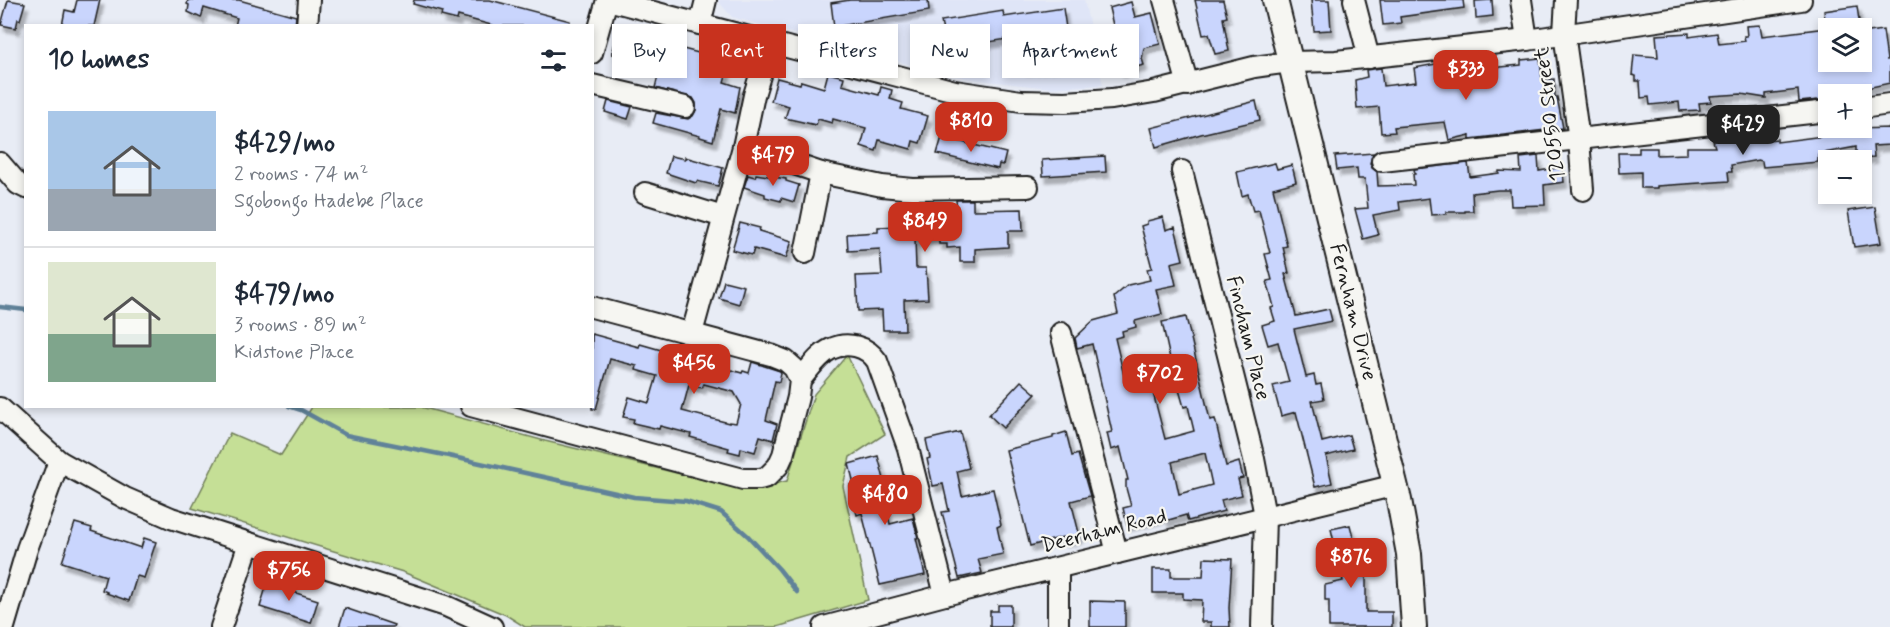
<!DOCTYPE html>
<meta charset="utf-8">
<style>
:root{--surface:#fff;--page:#f2f2f3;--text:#1f2937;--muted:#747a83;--line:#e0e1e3;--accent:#c8321e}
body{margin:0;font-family:Mynerve,sans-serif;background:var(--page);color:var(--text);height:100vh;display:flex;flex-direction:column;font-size:22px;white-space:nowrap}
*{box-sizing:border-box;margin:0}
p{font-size:20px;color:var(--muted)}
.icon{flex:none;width:33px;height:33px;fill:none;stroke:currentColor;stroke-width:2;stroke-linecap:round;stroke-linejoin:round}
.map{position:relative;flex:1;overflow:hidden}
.details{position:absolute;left:24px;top:24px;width:570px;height:384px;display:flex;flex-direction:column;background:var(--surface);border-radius:0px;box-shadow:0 3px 9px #0003}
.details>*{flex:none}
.top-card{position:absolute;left:612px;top:24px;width:570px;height:54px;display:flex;gap:12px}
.controls{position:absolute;left:1818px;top:18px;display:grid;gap:12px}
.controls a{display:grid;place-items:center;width:54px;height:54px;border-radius:0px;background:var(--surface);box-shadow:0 3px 9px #0003;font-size:30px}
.price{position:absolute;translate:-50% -51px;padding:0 14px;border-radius:12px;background:var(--accent);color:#fff;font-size:20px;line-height:39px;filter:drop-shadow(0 2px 3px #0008)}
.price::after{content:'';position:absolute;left:50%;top:36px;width:18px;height:14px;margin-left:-9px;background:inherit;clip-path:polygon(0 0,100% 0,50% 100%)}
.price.on{background:#222;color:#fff}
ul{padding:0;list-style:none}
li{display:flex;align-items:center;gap:18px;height:150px;padding:0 24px}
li+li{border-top:2px solid var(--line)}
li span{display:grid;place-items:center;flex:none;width:168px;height:120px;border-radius:0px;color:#555}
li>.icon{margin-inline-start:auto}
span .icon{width:72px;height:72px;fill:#fffc;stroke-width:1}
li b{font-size:26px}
h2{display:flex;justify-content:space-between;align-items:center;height:72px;padding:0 24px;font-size:26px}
.pill{padding:0 21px;border-radius:0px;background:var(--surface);box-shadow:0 3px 9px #0003;font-size:21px;line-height:54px}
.pill.on{background:var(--accent);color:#fff}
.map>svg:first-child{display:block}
.built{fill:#dfe5f7}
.green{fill:#c5df96;stroke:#707e59;stroke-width:1.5}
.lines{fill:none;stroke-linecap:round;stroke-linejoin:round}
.stream{stroke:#618299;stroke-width:4.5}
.building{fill:#c9d5fd;stroke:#1c1c1c;stroke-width:1.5;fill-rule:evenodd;filter:url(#shadow)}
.minor-casing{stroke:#1c1c1c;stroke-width:24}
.tertiary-casing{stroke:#1c1c1c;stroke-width:28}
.minor{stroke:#f6f6f2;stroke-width:20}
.tertiary{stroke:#f6f6f2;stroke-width:24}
.labels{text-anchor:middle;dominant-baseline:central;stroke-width:4.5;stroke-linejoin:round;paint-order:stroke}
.street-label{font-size:21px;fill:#1c1c1c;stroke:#f6f6f2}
</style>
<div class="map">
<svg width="1890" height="627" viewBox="0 0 1890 627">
<defs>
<filter id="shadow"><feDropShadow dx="3.5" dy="6" stdDeviation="1.5" flood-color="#0004"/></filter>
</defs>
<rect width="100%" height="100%" fill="#e8ecf5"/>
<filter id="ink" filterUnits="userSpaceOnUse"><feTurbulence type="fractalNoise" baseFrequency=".0167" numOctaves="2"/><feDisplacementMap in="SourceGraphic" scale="12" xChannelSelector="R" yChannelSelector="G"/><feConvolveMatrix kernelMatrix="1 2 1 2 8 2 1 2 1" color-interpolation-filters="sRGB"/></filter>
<g filter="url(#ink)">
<path class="built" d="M717 0H1084L1103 85 1050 88 970 79 934 71 732 17Z"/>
<path class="green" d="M847 355 885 434 850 457 843 486 868 600 777 627H525L506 615 403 572 192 508 230 433 281 455 312 407H421L545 441 746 490 787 481 814 394Z"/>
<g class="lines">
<g class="stream">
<path d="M0 307 26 310"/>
<path d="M289 406 301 410 346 435 444 455 634 497 686 501 721 512 748 536 779 569 797 592"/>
</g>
</g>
<g class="building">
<path d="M8 0 25 3 20 20 18 19 16 28 1 25Z"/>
<path d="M77 0H100L94 26H62L65 10 74 12Z"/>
<path d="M188 0H239L296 16 295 26H235L237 18 204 8 201 18 188 12 189 5 187 4Z"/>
<path d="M414 0H490L570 21 569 26H495L458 16 457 20 441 16 442 12 413 4Z"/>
<path d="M850 0H928L929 11 834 27 831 3Z"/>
<path d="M1195 0H1223L1227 17 1223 18 1229 51 1215 54 1209 34 1203 35Z"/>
<path d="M1311 0H1329L1331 30 1314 31Z"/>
<path d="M1380 0H1463L1464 8 1400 17 1401 23 1383 25Z"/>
<path d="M1492 0 1493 16 1476 18 1475 1Z"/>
<path d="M1131 2 1135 17 1152 13 1160 44 1144 48 1142 59 1144 65 1120 71 1112 41 1116 38 1109 8Z"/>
<path d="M1857 6 1860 28H1828V62H1862V33L1883 30 1887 60 1890 59V83L1844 93 1845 94H1828V99L1799 102 1798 90 1766 94V98L1741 94 1710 96 1711 102 1699 103 1700 110 1680 111 1679 102 1650 105 1649 97 1641 98 1640 81H1636V76L1632 75 1634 55 1658 57 1656 35 1689 33V37L1717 33 1719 44 1745 41 1744 36H1747L1746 26 1760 25 1762 36 1826 28 1824 11Z"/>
<path d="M1063 8 1071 62 1024 69 1019 37 946 49 941 21 1003 11 1004 17Z"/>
<path d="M636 30 651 34 644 63 612 54 616 39 632 43Z"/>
<path d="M683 49 730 61 724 82 740 87 735 113 721 109 713 141 700 137V136L653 123 656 113 688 119 693 116 696 110V103L693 98 655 88 659 72 643 67 647 52 680 61Z"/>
<path d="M1540 58 1542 80 1554 79 1555 97H1557L1563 128 1470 139V135L1449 140 1445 122 1394 127 1395 132 1381 133 1379 107 1357 109 1355 80 1367 77 1366 70 1381 68 1383 86 1416 82 1414 68 1447 62 1450 82 1491 74 1490 68 1521 65V60Z"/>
<path d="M828 73 844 77 842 85 879 95 881 87 892 90 890 99 903 103 901 109 928 116 920 143 913 141 911 149 879 140 876 151 861 146 866 128 833 119 832 123 818 119 816 125 785 118 789 106 771 101 777 78 800 84 801 81 824 88Z"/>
<path d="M608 101 632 107 628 119 605 112Z"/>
<path d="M1256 101 1260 120 1201 134 1156 147 1151 128Z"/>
<path d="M1890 128V145L1873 146 1874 157 1856 158V147L1818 154V162L1763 167 1762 161 1758 160 1731 165 1732 172H1728L1729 181 1657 186V188H1641V172L1619 173 1618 153H1639V148H1657V155L1687 154V147H1715L1713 141 1743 135 1745 142 1777 139V142L1831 135V133L1855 129Z"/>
<path d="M942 137 1006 153 1003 165 999 164 998 169 937 154Z"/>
<path d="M1373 153 1370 163 1372 168 1377 172 1378 186 1414 185 1413 174H1415L1414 169 1468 163 1470 177 1499 173V171L1521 172 1520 158 1538 156 1539 171 1562 167 1564 182 1544 185 1545 205 1511 206 1510 190H1498L1472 193 1473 211H1465V212H1446V214L1431 215 1429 198 1399 202 1400 210 1373 215 1378 235 1363 239 1355 209 1368 208 1365 179H1358L1357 168 1337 170 1335 156Z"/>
<path d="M671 156 685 159V157L723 168 718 186 697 181 696 183 666 173Z"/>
<path d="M1105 156 1106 172 1043 176 1042 160Z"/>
<path d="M1275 163 1277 169 1292 165 1296 182 1273 188 1287 246 1283 247 1289 273 1285 274 1296 316 1329 309 1332 321 1294 329 1306 377 1314 375 1316 385 1321 384 1324 399 1312 401 1322 442 1349 435 1353 449 1326 456 1332 483 1315 487 1296 412 1281 416 1273 386 1289 382 1278 342 1268 345 1262 325 1275 321 1271 308 1274 307 1267 281 1272 280 1265 254 1270 253 1259 210 1253 211 1248 194 1242 196 1237 172Z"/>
<path d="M756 174 786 179V181L799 185 794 202 781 198V201L765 197V194L744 187 748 175 755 177Z"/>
<path d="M956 200H973V210L1022 209 1023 231H1008V247L975 249V262H960V247L947 248V244H939V238L915 239 916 268H926L928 299 904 300 905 330H883L882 310 858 311 856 276 882 275 880 249 848 251 847 234 878 232V227L902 226V223L915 222 914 201H929L930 211 957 210Z"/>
<path d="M1875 207 1881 243 1854 247 1848 211Z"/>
<path d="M1163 217 1166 230 1175 227 1183 260 1171 263 1176 285 1156 289 1162 314 1135 321 1136 327 1122 331 1123 336 1115 338 1125 380 1143 374 1145 382 1150 381 1165 439 1194 431 1188 406 1184 407 1178 386H1176L1162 322 1186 317 1210 420 1215 419 1226 466 1239 462 1243 478 1238 479 1242 495 1221 500 1224 511 1188 521 1186 515 1165 521 1164 516 1127 525 1123 508 1131 506 1126 488V480H1128L1120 447 1111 450 1107 433 1112 432 1092 344 1077 348 1075 338 1093 321 1118 314 1114 297 1128 285 1150 280 1147 269 1152 268 1141 226 1147 224V221ZM1205 453 1212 485 1179 494 1172 462Z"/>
<path d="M740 223 760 228 759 231 792 241 786 258 754 249 752 255 732 250Z"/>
<path d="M724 281 744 286 739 304 719 298Z"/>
<path d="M592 334 639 347 640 344 742 373 743 371 749 373 752 362 780 371 781 373 779 382 775 381 766 420 777 424 773 440 760 436 755 452 741 448 740 454 728 451 729 448 690 437 691 434 660 426 659 429 633 423 634 419 623 417 629 397 649 403 657 376 636 370 637 366 610 359 596 409H592ZM704 384 734 392 741 404 736 423 729 422V423L682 411 689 385 702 388Z"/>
<path d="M1021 381 1036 394 1003 428 989 415Z"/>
<path d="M960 432 969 468 957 471 962 496 993 489 1001 525 997 527 1003 554 978 559 982 573 959 578 942 512 949 511 943 484 933 486 927 459 930 458 926 440Z"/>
<path d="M1066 432 1072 456 1078 454 1090 496 1071 501 1080 537 1064 541 1063 537 1030 546 1006 450 1053 438V436Z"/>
<path d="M878 456 886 487 881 488 890 524 913 518 918 538H916L925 575 880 585 862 513 857 515 850 485 854 484 849 464Z"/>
<path d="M75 523 92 528 91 531 141 548 144 538 156 542 144 578 137 576 129 601 106 593 107 592 102 590 106 576 62 562Z"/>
<path d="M1350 525 1363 576H1366V612H1392V627H1329V600H1325V585L1343 581 1331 529Z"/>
<path d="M1204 558 1232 559 1229 608 1230 627H1211V622H1201L1202 600 1183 599V593H1153V569H1171V577H1203Z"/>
<path d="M279 581 294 586 293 592 318 600 311 623 260 607 267 584 277 587Z"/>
<path d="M1090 601 1125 602V627H1090Z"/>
<path d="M998 605H1011V627H990V611H998Z"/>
<path d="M345 608 394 625 393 627H339Z"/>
</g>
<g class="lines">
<g class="minor-casing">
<g id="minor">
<path d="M608 0 955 91 1021 101 1065 102 1112 99 1154 92 1254 67 1290 62 1336 61 1527 40 1801 0"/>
<path d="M1164 0 1188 85"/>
<path d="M1354 0 1369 58"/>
<path d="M1521 0 1527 40"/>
<path d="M1566 0 1564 33 1579 140 1583 190"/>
<path d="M700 24 706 0"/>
<path d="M307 26 309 0"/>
<path d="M592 53 607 0"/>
<path d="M592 85 685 107"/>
<path d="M1862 108 1889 104"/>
<path d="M743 147 821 173 882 186 913 189 1028 187"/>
<path d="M1382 161 1828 111"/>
<path d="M0 163 18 184 26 188"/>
<path d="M1182 171 1254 459 1265 516 1262 627"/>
<path d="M645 193 723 217"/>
<path d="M805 253 821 173"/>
<path d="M692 333 743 147 754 95 770 43"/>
<path d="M1061 333 1117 553"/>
<path d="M800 380C809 370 818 355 831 349 847 341 867 346 877 361L908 448 945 595"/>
<path d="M471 406 743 479H760L767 477 778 466 783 455 798 397 800 380 794 368 786 361 771 355 592 307"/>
<path d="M0 408 59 461 125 498 171 518 446 606 492 627"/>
<path d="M1058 568V627"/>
<path d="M4 627 27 549 59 461"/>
<path d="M221 627 249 543"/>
<path d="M824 627 945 595 1396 485"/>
</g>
</g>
<g class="tertiary-casing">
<path id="tertiary" d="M1275 0 1399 500 1409 554 1414 627"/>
</g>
<use href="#minor" class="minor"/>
<use href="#tertiary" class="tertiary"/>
</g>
</g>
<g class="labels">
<g class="street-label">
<text transform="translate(1550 114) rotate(-97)">120550 Street</text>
<text transform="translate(1353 312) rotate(76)">Fernham Drive</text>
<text transform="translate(1248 338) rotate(76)">Fincham Place</text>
<text transform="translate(1104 531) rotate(-14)">Deerham Road</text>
</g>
</g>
</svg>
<div class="controls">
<a><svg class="icon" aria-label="layers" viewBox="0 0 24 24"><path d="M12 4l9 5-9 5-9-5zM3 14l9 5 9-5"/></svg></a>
<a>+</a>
<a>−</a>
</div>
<b class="price" style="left:1466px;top:101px">$333</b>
<b class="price" style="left:971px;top:153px">$810</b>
<b class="price on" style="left:1743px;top:156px">$429</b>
<b class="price" style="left:773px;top:187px">$479</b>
<b class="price" style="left:925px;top:253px">$849</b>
<b class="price" style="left:694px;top:395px">$456</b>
<b class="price" style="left:1160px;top:405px">$702</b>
<b class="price" style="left:885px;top:526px">$480</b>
<b class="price" style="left:1351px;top:589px">$876</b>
<b class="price" style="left:289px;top:602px">$756</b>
<div class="top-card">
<a class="pill">Buy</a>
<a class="pill on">Rent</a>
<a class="pill">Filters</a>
<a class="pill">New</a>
<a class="pill">Apartment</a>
</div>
<section class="details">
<h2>10 homes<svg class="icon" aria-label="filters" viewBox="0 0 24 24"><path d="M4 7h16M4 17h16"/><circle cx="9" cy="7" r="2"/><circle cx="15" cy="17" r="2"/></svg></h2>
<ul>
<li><span style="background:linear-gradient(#a9c7e8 65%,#9aa5b1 0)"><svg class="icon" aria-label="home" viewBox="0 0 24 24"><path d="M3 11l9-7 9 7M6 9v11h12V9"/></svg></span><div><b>$429/mo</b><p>2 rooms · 74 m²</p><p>Sgobongo Hadebe Place</p></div></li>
<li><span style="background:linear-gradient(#dfe7d0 60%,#7fa58c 0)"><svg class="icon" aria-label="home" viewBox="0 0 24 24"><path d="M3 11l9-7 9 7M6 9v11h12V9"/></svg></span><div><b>$479/mo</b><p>3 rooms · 89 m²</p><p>Kidstone Place</p></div></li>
</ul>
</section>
</div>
